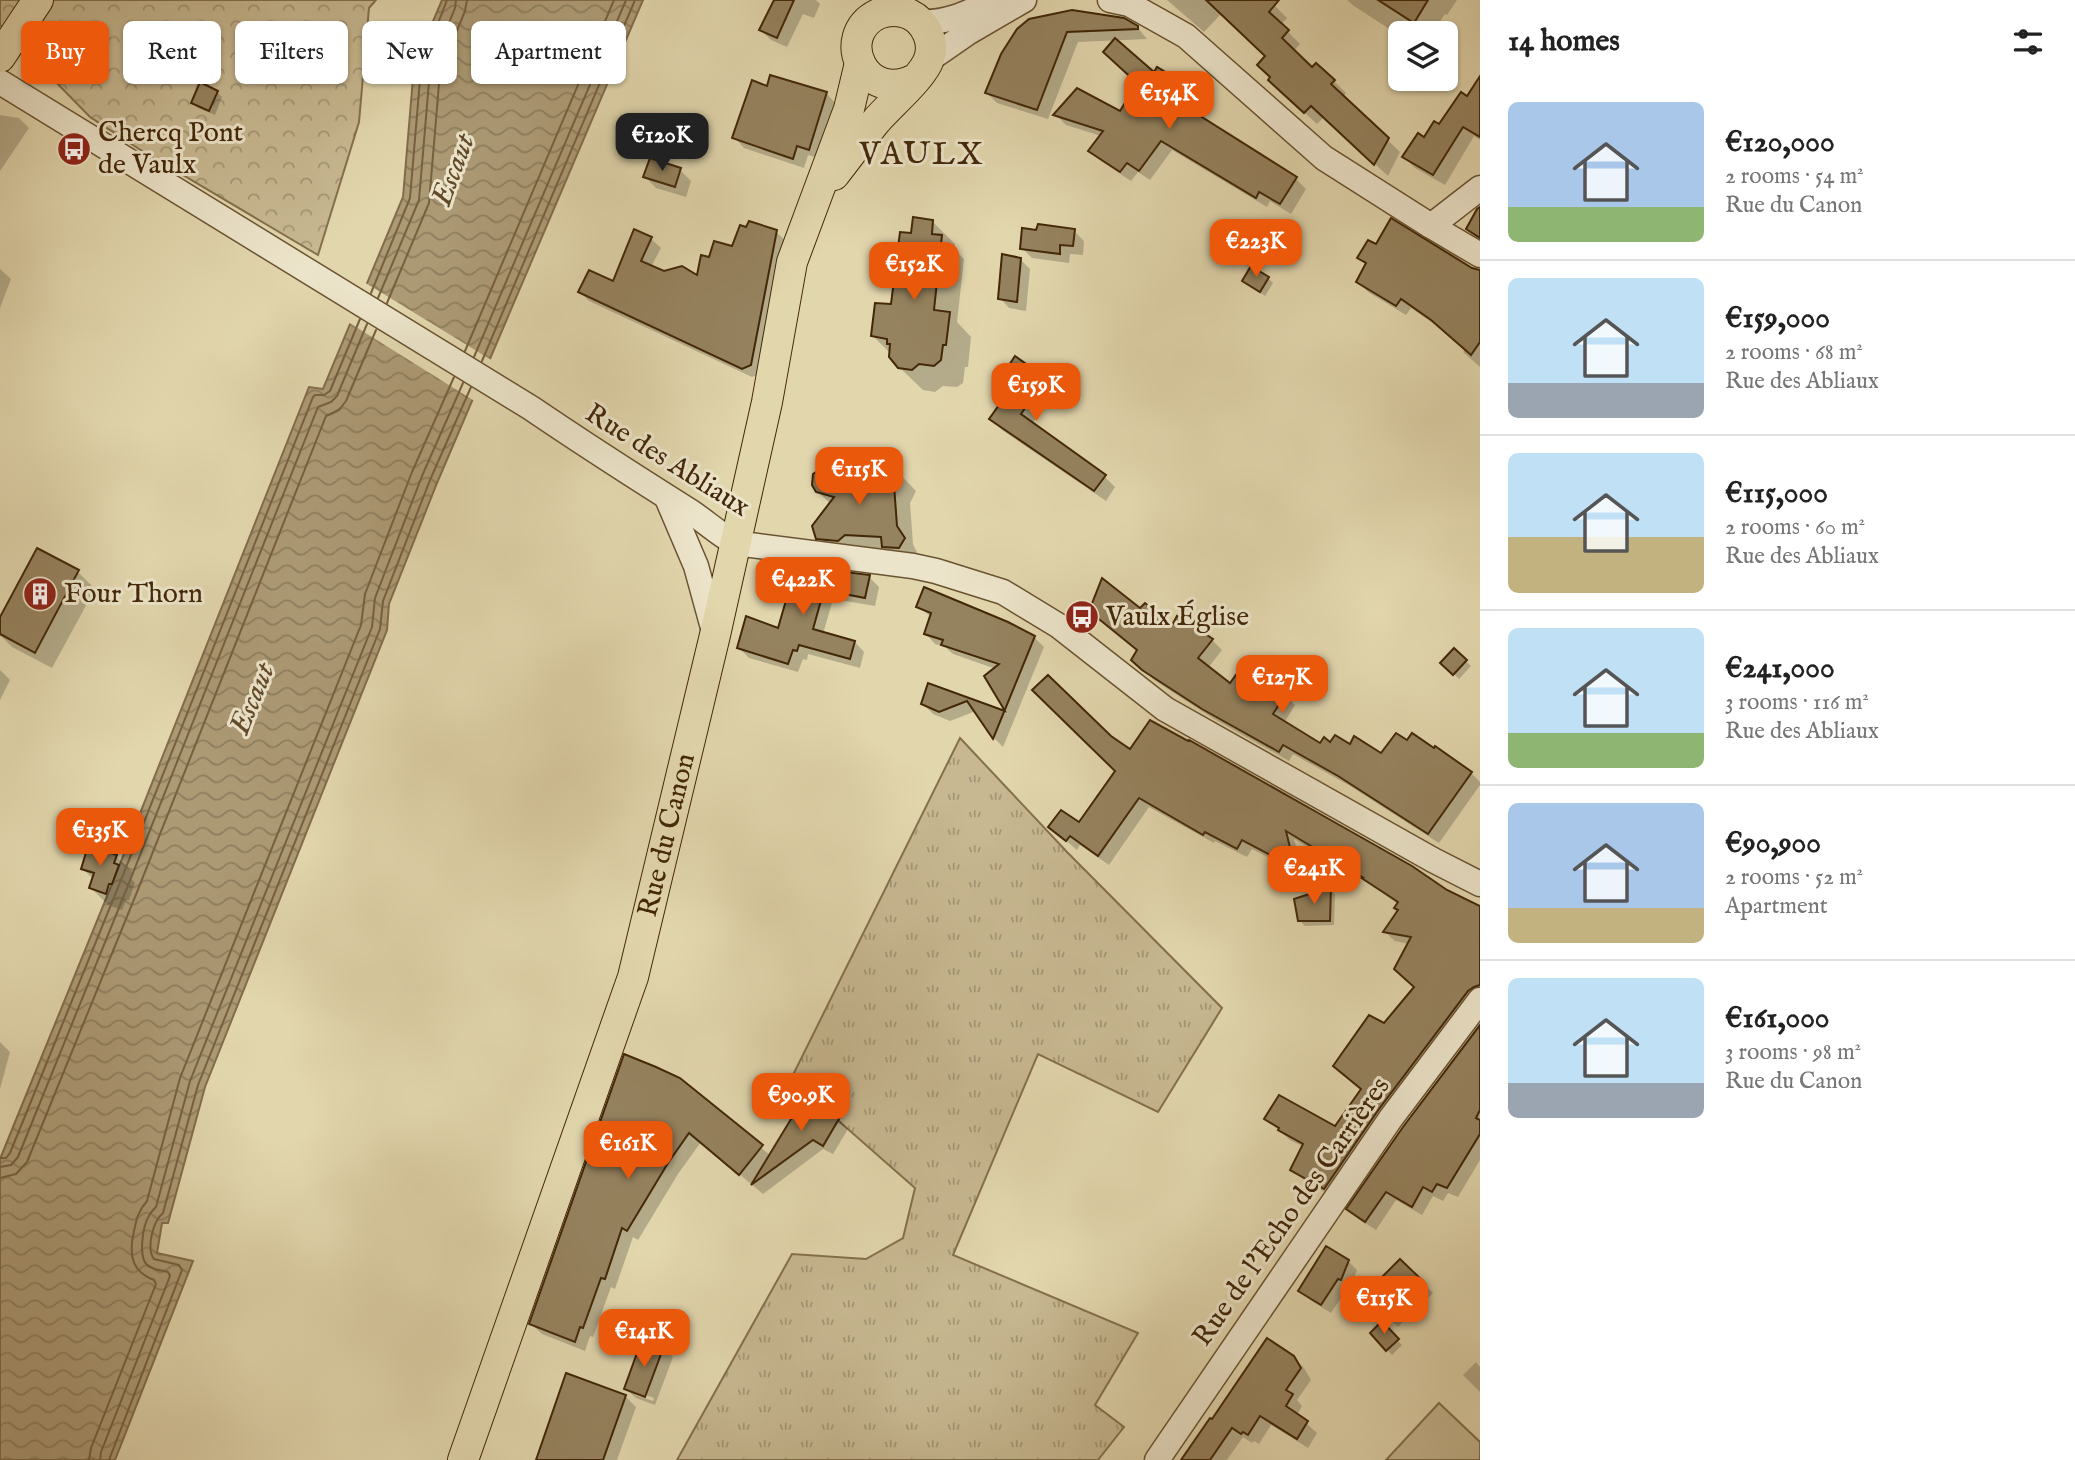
<!DOCTYPE html>
<meta charset="utf-8">
<style>
:root{--surface:#fff;--page:#f6f6f6;--text:#222;--muted:#767676;--line:#e0e0e0;--accent:#ea580c}
body{margin:0;font-family:"IM FELL English",serif;background:var(--page);color:var(--text);height:100vh;display:flex;flex-direction:column;font-size:26px;white-space:nowrap}
*{box-sizing:border-box;margin:0}
p{font-size:23px;color:var(--muted)}
.icon{flex:none;width:38px;height:38px;fill:none;stroke:currentColor;stroke-width:2;stroke-linecap:round;stroke-linejoin:round}
.map{position:relative;flex:1;overflow:hidden}
.panel{display:flex;flex-direction:column;background:var(--surface);width:595px}
.panel>*{flex:none}
.guide{position:absolute;left:21px;top:21px;width:665px;height:63px;display:flex;gap:14px}
.tools{position:absolute;left:1388px;top:21px;display:grid;gap:14px}
.tools a{display:grid;place-items:center;width:70px;height:70px;border-radius:10px;background:var(--surface);box-shadow:0 2px 5px #0004;font-size:35px}
.price{position:absolute;translate:-50% -60px;padding:0 16px;border-radius:14px;background:var(--accent);color:#fff;font-size:23px;line-height:46px;filter:drop-shadow(0 2px 4px #0008)}
.price::after{content:'';position:absolute;left:50%;top:42px;width:21px;height:16px;margin-left:-10px;background:inherit;clip-path:polygon(0 0,100% 0,50% 100%)}
.price.active{background:#222;color:#fff}
ul{padding:0;list-style:none}
li{display:flex;align-items:center;gap:21px;height:175px;padding:0 28px}
li+li{border-top:2px solid var(--line)}
li span{display:grid;place-items:center;flex:none;width:196px;height:140px;border-radius:10px;color:#555}
li>.icon{margin-inline-start:auto}
span .icon{width:84px;height:84px;fill:#fffc;stroke-width:1}
li b{font-size:30px}
h2{display:flex;justify-content:space-between;align-items:center;height:84px;padding:0 28px;font-size:30px}
.chip{padding:0 24px;border-radius:10px;background:var(--surface);box-shadow:0 2px 5px #0004;font-size:24px;line-height:63px}
.chip.active{background:var(--accent);color:#fff}
main{display:flex;flex:1;min-height:0}
.map>svg:first-child{display:block}
.grass{fill:url(#grass-tufts);stroke:#84704c;stroke-width:2}
.forest{fill:url(#forest-crowns);stroke:#84704c;stroke-width:2}
.pitch{fill:#c7b891;stroke:#84704c;stroke-width:2}
.water{fill:url(#water-waves);stroke:#826c49;stroke-width:2}
.pier{fill:#e2d6ad}
.shadow{fill:#0003;fill-rule:evenodd}
.lines{fill:none;stroke-linecap:round;stroke-linejoin:round}
.shore{stroke:#77603e;stroke-width:2}
.building{fill:#95825e;stroke:#422708;stroke-width:2}
.minor-casing{stroke:#6a5331;stroke-width:27}
.major-casing{stroke:#422708;stroke-width:32}
.minor{stroke:#ece4ca;stroke-width:24}
.major{stroke:#e2d6ad;stroke-width:30}
.labels{text-anchor:middle;dominant-baseline:central;stroke-width:6;stroke-linejoin:round;paint-order:stroke}
.poi-label{font-size:28px;fill:#422708;stroke:#ece4ca;text-anchor:start}
.street-label{font-size:28px;fill:#422708;stroke:#ece4ca}
.water-label{font-size:30px;font-style:italic;fill:#624a29;stroke:#ece4ca}
.quarter-label{font-size:32px;letter-spacing:2px;fill:#422708;stroke:#ece4ca}
</style>
<main>
<div class="map">
<svg width="1480" height="1460" viewBox="0 0 1480 1460">
<defs>
<pattern id="grass-tufts" width="24" height="20" patternUnits="userSpaceOnUse" patternTransform="scale(1.75)"><rect width="24" height="20" fill="#c7b891"/><path d="M3 7l-1-3M5 7V3M7 7l1-3M15 17l-1-3M17 17v-4M19 17l1-3" fill="none" stroke="#a39674"/></pattern>
<pattern id="forest-crowns" width="20" height="18" patternUnits="userSpaceOnUse" patternTransform="scale(1.75)"><rect width="20" height="18" fill="#c7b891"/><path d="M2 6a3 3 0 1 1 6 0M12 15a3 3 0 1 1 6 0" fill="none" stroke="#a39674"/></pattern>
<pattern id="water-waves" width="16" height="10" patternUnits="userSpaceOnUse" patternTransform="scale(1.75)"><rect width="16" height="10" fill="#ac9a75"/><path d="M0 5q4-4 8 0t8 0" fill="none" stroke="#8e7e5e"/></pattern>
</defs>
<rect width="100%" height="100%" fill="#e2d6ad"/>
<filter id="stains"><feTurbulence type="fractalNoise" baseFrequency=".00286" numOctaves="4"/><feColorMatrix values="0 0 0 0 .2 0 0 0 0 .09 0 0 0 0 .02 0 0 0 .5 -.17"/></filter>
<radialGradient id="worn" r=".72"><stop offset=".6" stop-color="#630" stop-opacity="0"/><stop offset="1" stop-color="#630" stop-opacity=".3"/></radialGradient>
<path class="grass" d="M960 738 1067 852 1222 1008 1158 1112 1038 1054 953 1255 1138 1333 1095 1405 1124 1427 1098 1460H677L792 1254 866 1259 903 1238 915 1188 791 1079Z"/>
<path class="forest" d="M0 0H376L369 8 359 122 318 255 139 149 90 117 0 25Z"/>
<path class="pitch" d="M1439 1403 1480 1442V1460H1386Z"/>
<path class="water" d="M442 0H643L437 483 389 604 387 630 205 1087 168 1223H162L157 1253 193 1261 115 1460H0V1159L112 884 309 387 323 389 403 197 414 66Z"/>
<path class="pier" d="M364 282 493 361 476 402 348 322Z"/>
<g class="shadow">
<path d="M776 0H816L820 4 814 18 803 14 787 47 771 40 761 30Z"/>
<path d="M1167 0H1269L1287 18 1281 25 1300 44 1293 52 1312 69 1334 81 1346 93 1343 97 1400 152 1388 176 1324 117 1317 124 1283 93 1267 56 1222 13 1204 32Z"/>
<path d="M1347 0H1457L1447 15 1445 14 1432 33H1424L1404 20 1397 34 1354 6Z"/>
<path d="M1137 27 1147 39 1078 42 1048 119 997 103 987 93 1019 30Z"/>
<path d="M1155 75 1184 85 1194 96 1186 109 1296 179 1306 189 1291 214 1270 201 1267 207 1172 150 1150 180 1138 172 1131 181 1101 161 1091 151 1101 136 1066 125 1056 115 1121 113Z"/>
<path d="M1478 83 1480 84V140L1474 136 1445 185 1415 168 1404 157 1468 99Z"/>
<path d="M768 88 826 93 836 104 820 159 808 155 804 168 744 148 734 137Z"/>
<path d="M217 92 222 97 215 115 198 108 193 103Z"/>
<path d="M0 115 19 118 29 128 0 171Z"/>
<path d="M680 170 691 181 686 197 656 188 645 177Z"/>
<path d="M933 222 955 244V250L964 259 957 322 971 337 968 367H965L963 383 957 387 943 386 935 392 923 390 899 367 891 354 873 336 892 306 913 235Z"/>
<path d="M635 231 651 239 661 248 651 267 663 273 698 278 710 259 733 248 776 232 786 241 760 374 752 377 589 301 580 292 613 283Z"/>
<path d="M1074 231 1084 241 1083 255 1070 254 1069 263 1032 258 1022 248 1038 232Z"/>
<path d="M1359 258 1480 271V367L1463 352 1465 349 1443 330 1411 308 1406 315 1368 292 1358 282 1367 266Z"/>
<path d="M1020 259 1030 269 1026 311 1009 308 1000 298Z"/>
<path d="M0 269 11 279 0 308Z"/>
<path d="M1268 278 1273 283 1265 296 1244 280Z"/>
<path d="M1045 379 1056 390 1032 424 1104 476 1115 487 1106 501 1002 430 991 419 1005 399 995 390Z"/>
<path d="M892 466 916 491 910 503 913 544 920 559 835 555 818 538 831 504 817 491 841 479 879 475Z"/>
<path d="M38 550 78 572 95 589 52 668 12 647 0 635V620Z"/>
<path d="M797 568 869 577 879 587 875 606 833 599 823 634 855 642 864 652 860 668 808 654 807 660 803 659 798 672 749 658 739 648 779 630Z"/>
<path d="M918 606 1034 637 1044 647 1003 747 994 738 976 711 950 721 933 714 923 704 929 685 1008 714 986 676 996 669 953 654 945 647 935 644 926 634 931 617Z"/>
<path d="M1140 610 1173 627 1178 618 1212 640 1222 650 1208 668 1230 686 1253 684 1284 695 1295 705 1284 723 1320 746H1350L1381 756 1407 743 1434 750 1435 748 1471 773 1480 782V785L1439 843 1350 786 1293 754 1289 761 1214 719 1154 680 1133 660 1138 651 1091 611Z"/>
<path d="M1455 651 1471 666 1459 679 1443 663Z"/>
<path d="M0 670 10 680 0 700Z"/>
<path d="M1110 737 1130 752 1480 908V999L1335 1198 1303 1179 1293 1169 1304 1147 1290 1140 1266 1119 1336 1128 1362 1090 1335 1066 1384 1025 1416 987 1409 944 1395 941 1385 932 1399 910 1398 904 1368 883 1294 839 1304 876 1252 849 1247 857 1215 841 1214 843 1149 807 1109 865 1080 845 1077 850 1050 827 1079 825 1117 771Z"/>
<path d="M116 856 133 873 131 879 135 883 129 900H126L122 910 108 905 91 888 93 879 83 869Z"/>
<path d="M1330 889 1335 894 1334 925 1305 926 1300 921Z"/>
<path d="M1480 1028V1160L1458 1197 1448 1193 1443 1201 1433 1196 1422 1215 1396 1200 1376 1230 1359 1219 1349 1209 1404 1128Z"/>
<path d="M0 1042 10 1052 0 1089Z"/>
<path d="M679 1080 771 1156 839 1119 848 1129 833 1154 823 1149 763 1194 701 1142 678 1174 638 1240 633 1237 615 1289 611 1287 593 1337 590 1336 585 1351 542 1334 531 1324Z"/>
<path d="M1348 1261 1357 1270 1350 1288 1348 1287 1331 1313 1310 1300 1301 1290Z"/>
<path d="M1400 1261 1433 1293 1398 1327 1368 1298Z"/>
<path d="M1382 1324 1402 1345 1392 1355 1372 1333Z"/>
<path d="M650 1343 663 1348 673 1357 655 1405 636 1398 626 1389ZM635 1391 654 1398 653 1401 635 1395Z"/>
<path d="M1293 1357 1304 1368 1311 1380 1297 1400 1302 1406 1297 1415 1317 1433 1308 1448 1271 1425 1259 1444 1254 1441 1252 1443 1243 1437 1227 1460H1185L1213 1421Z"/>
<path d="M1476 1362 1480 1367V1392L1463 1375Z"/>
<path d="M625 1396 636 1407 617 1460H538Z"/>
</g>
<g class="lines">
<g class="shore">
<path d="M371 293 410 198 421 68 447 0"/>
<path d="M378 298 419 200 430 70 455 8 456 0"/>
<path d="M387 303 429 203 440 72 465 11 467 0"/>
<path d="M465 351 614 0"/>
<path d="M474 357 626 0"/>
<path d="M482 361 635 0"/>
<path d="M0 1158H6L10 1153 119 885 313 397 315 395H324L330 391 360 319"/>
<path d="M0 1167 11 1165 18 1157 127 888 318 407 331 402 337 396 367 324"/>
<path d="M0 1178 16 1174 27 1162 137 892 326 416 339 410 346 401 376 330"/>
<path d="M89 1460 91 1448 156 1284 154 1280C133 1272 129 1257 133 1236 136 1222 137 1212 147 1201L180 1078 361 625 365 594 412 472 454 377"/>
<path d="M100 1460 101 1452 170 1276 168 1272C161 1270 152 1270 147 1265 138 1256 143 1225 149 1216 150 1213 154 1209 156 1207L190 1081 372 627 375 598 422 476 463 383"/>
<path d="M109 1460 182 1270 179 1265 154 1259C146 1248 153 1221 163 1213L198 1085 380 629 383 601 430 480 471 387"/>
</g>
</g>
<g class="building">
<path d="M774 0H794L777 38 759 30Z"/>
<path d="M1206 0H1279L1269 12 1289 30 1282 38 1312 67 1316 63 1335 80 1331 84 1389 138 1374 165 1311 106 1304 113 1268 80 1270 77 1257 65 1265 56Z"/>
<path d="M1378 0H1428L1414 23Z"/>
<path d="M1072 10 1124 18 1138 26V29L1067 32 1037 110 985 93 1001 54 1017 29 1029 19Z"/>
<path d="M1115 38 1154 72 1157 67 1185 84 1175 100 1297 177 1280 204 1259 192 1256 198 1161 141 1139 171 1127 163 1120 172 1088 151 1103 131 1053 115 1077 88 1120 111 1137 83 1103 52Z"/>
<path d="M770 75 827 92 809 150 797 146 793 159 732 138 752 80 767 86Z"/>
<path d="M1480 76V137L1463 127 1433 175 1402 157 1418 133 1424 137 1434 121 1439 124 1461 92 1467 96Z"/>
<path d="M200 82 218 91 209 111 191 103Z"/>
<path d="M650 158 681 168 675 187 643 177Z"/>
<path d="M1480 207V238L1466 229 1477 209Z"/>
<path d="M913 217 933 220 932 234 942 235 934 310 950 312 946 345H943L941 360 934 366 919 364 912 370 898 368 889 357 890 344H887V339L871 336 875 303 891 304 900 232 911 233Z"/>
<path d="M1391 218 1472 268 1480 270V342L1471 355 1431 320 1401 299 1396 306 1356 282 1366 263 1357 258 1368 240 1376 244Z"/>
<path d="M749 221 777 230 751 365 742 369 578 292 589 270 613 281 634 229 652 237 641 261 664 271 682 266 697 275 701 255 709 257 714 241 732 246 740 225 746 227Z"/>
<path d="M1038 224 1075 229 1073 246 1060 245V254L1020 249 1022 228 1036 230Z"/>
<path d="M1002 254 1021 258 1017 302 998 299Z"/>
<path d="M1251 266 1269 277 1260 292 1242 281Z"/>
<path d="M1015 356 1046 378 1021 414 1106 475 1094 491 989 419 1004 398 993 390Z"/>
<path d="M892 464 900 473 894 485 897 526 905 538 899 548 882 547 881 537 845 535 838 541 816 539 812 526 834 497 816 492 812 485 813 474 819 470 826 468 841 477 878 474 881 469Z"/>
<path d="M37 548 79 570 35 653 0 634V617Z"/>
<path d="M796 566 870 575 865 598 824 590 813 629 855 641 850 659 799 645 797 651 793 650 788 664 737 648 746 616 778 628Z"/>
<path d="M1102 578 1140 608 1145 603 1172 625 1177 616 1213 639 1198 658 1230 683 1238 672 1253 681 1256 676 1286 694 1273 714 1320 743 1324 737 1330 742 1335 735 1350 744 1354 736 1381 753 1396 733 1407 740 1412 733 1434 748 1435 746 1472 772 1428 834 1338 776 1283 745 1279 752 1202 709 1142 670 1131 660 1137 650 1089 611Z"/>
<path d="M924 587 1008 622 1035 636 993 739 967 701 939 712 921 704 928 683 1005 711 984 676 999 664 941 645 943 640 924 634 931 613 916 607Z"/>
<path d="M1454 648 1467 660 1453 675 1440 663Z"/>
<path d="M1048 675 1111 736 1130 749 1150 720 1188 741 1189 740 1320 814 1412 866 1447 890 1480 906V985L1474 987 1468 991 1379 1109 1324 1189 1290 1170 1303 1144 1278 1130 1279 1128 1264 1119 1279 1095 1335 1126 1361 1089 1333 1066 1369 1015 1384 1023 1414 987 1394 969 1411 937 1383 932 1398 910 1394 908 1398 902 1360 877H1362L1286 831 1295 868 1242 840 1237 849 1205 832 1203 835 1139 798 1098 856 1070 836 1066 841 1048 827 1061 810 1079 822 1115 771 1032 690Z"/>
<path d="M88 846 117 855 114 863 119 865 112 884H109L106 894 89 888 94 873 81 869Z"/>
<path d="M1331 887 1330 921H1298L1294 899Z"/>
<path d="M1480 1025V1110L1476 1118 1480 1120V1134L1447 1188 1437 1184 1432 1192 1423 1187 1412 1207 1386 1192 1365 1222 1346 1209 1403 1127Z"/>
<path d="M624 1054 656 1067 680 1078 763 1145 739 1175 689 1133 668 1163 627 1231 622 1228 605 1279 601 1278 583 1328 580 1327 575 1342 529 1324Z"/>
<path d="M805 1096 840 1117 823 1146 813 1140 751 1185Z"/>
<path d="M1326 1246 1349 1260 1341 1280 1338 1279 1321 1305 1298 1291Z"/>
<path d="M1400 1259 1425 1283 1388 1320 1367 1298 1368 1291Z"/>
<path d="M1382 1321 1399 1339 1386 1351 1370 1333Z"/>
<path d="M1267 1338 1294 1356 1301 1368 1286 1390 1293 1394 1286 1406 1308 1421 1297 1439 1260 1416 1248 1435 1243 1432 1241 1434 1232 1428 1210 1460H1181L1210 1418 1212 1419Z"/>
<path d="M650 1341 664 1346 645 1397 624 1389 637 1353Z"/>
<path d="M566 1373 626 1395 603 1460H536Z"/>
</g>
<g class="lines">
<g class="minor-casing">
<g id="minor">
<path d="M1110 0 1129 4 1186 36 1324 158 1431 226 1480 255"/>
<path d="M920 22C948 24 971 11 995 0"/>
<path d="M930 59 969 32 1024 0"/>
<path d="M0 82 531 408C584 444 637 478 691 512 706 522 719 534 735 543L913 566 936 571 1003 592 1059 626 1165 709 1433 860 1480 884"/>
<path d="M1431 226 1480 188"/>
<path d="M667 498 696 566 715 635"/>
<path d="M1157 1460 1391 1118 1480 1000"/>
</g>
</g>
<g class="major-casing">
<g id="major">
<path d="M0 57 38 0"/>
<path d="M834 175C848 157 862 138 877 120 891 104 923 77 929 59 935 42 926 22 909 14 899 10 888 10 878 14 833 36 865 105 915 79"/>
<path id="s1" d="M463 1460 633 977 715 635 767 402 792 262 849 109 860 63"/>
</g>
</g>
<use href="#minor" class="minor"/>
<use href="#major" class="major"/>
</g>
<defs>
<g id="bus-disc" transform="scale(1.75)"><circle r="9.5" fill="#8f2418" stroke="#ece4ca"/><path d="M-5-6H5V4H4V6H2V4H-2V6H-4V4H-5ZM-3.5-4V0h7V-4ZM-3.5 1.2v1.5H-2V1.2ZM2 1.2v1.5H3.5V1.2Z" fill="#fff"/></g>
<g id="building-disc" transform="scale(1.75)"><circle r="9.5" fill="#8f2418" stroke="#ece4ca"/><path d="M-4-6H4V6H1V3H-1V6H-4ZM-2.5-4.3h1.7v1.8h-1.7ZM.8-4.3h1.7v1.8H.8ZM-2.5-1h1.7V.8h-1.7ZM.8-1h1.7V.8H.8Z" fill="#fff"/></g>
</defs>
<g fill-rule="evenodd">
<use href="#bus-disc" x="74" y="149"/>
<use href="#building-disc" x="40" y="594"/>
<use href="#bus-disc" x="1082" y="617"/>
</g>
<g class="labels">
<g class="poi-label">
<text x="98" y="133">Chercq Pont<tspan x="98" dy="32">de Vaulx</tspan></text>
<text x="64" y="594">Four Thorn</text>
<text x="1106" y="617">Vaulx Église</text>
</g>
<g class="street-label">
<text transform="translate(667 461) rotate(32)">Rue des Abliaux</text>
<text stroke="none"><textPath href="#s1" startOffset="658">Rue du Canon</textPath></text>
<text transform="translate(1292 1212) rotate(-55)">Rue de l'Echo des Carrières</text>
</g>
<g class="water-label">
<text transform="translate(454 170) rotate(-70)">Escaut</text>
<text transform="translate(253 699) rotate(-68)">Escaut</text>
</g>
<g class="quarter-label">
<text x="922" y="155">VAULX</text>
</g>
</g>
<rect width="100%" height="100%" filter="url(#stains)"/>
<rect width="100%" height="100%" fill="url(#worn)"/>
</svg>
<div class="tools">
<a><svg class="icon" aria-label="layers" viewBox="0 0 24 24"><path d="M12 4l9 5-9 5-9-5zM3 14l9 5 9-5"/></svg></a>
</div>
<b class="price" style="left:1169px;top:131px">€154K</b>
<b class="price active" style="left:662px;top:173px">€120K</b>
<b class="price" style="left:1256px;top:279px">€223K</b>
<b class="price" style="left:914px;top:302px">€152K</b>
<b class="price" style="left:1036px;top:423px">€159K</b>
<b class="price" style="left:859px;top:507px">€115K</b>
<b class="price" style="left:803px;top:617px">€422K</b>
<b class="price" style="left:1282px;top:715px">€127K</b>
<b class="price" style="left:100px;top:868px">€135K</b>
<b class="price" style="left:1314px;top:906px">€241K</b>
<b class="price" style="left:801px;top:1133px">€90.9K</b>
<b class="price" style="left:628px;top:1181px">€161K</b>
<b class="price" style="left:1384px;top:1336px">€115K</b>
<b class="price" style="left:644px;top:1369px">€141K</b>
<div class="guide">
<a class="chip active">Buy</a>
<a class="chip">Rent</a>
<a class="chip">Filters</a>
<a class="chip">New</a>
<a class="chip">Apartment</a>
</div>
</div>
<section class="panel">
<h2>14 homes<svg class="icon" aria-label="filters" viewBox="0 0 24 24"><path d="M4 7h16M4 17h16"/><circle cx="9" cy="7" r="2"/><circle cx="15" cy="17" r="2"/></svg></h2>
<ul>
<li><span style="background:linear-gradient(#a9c7e8 75%,#8fb573 0)"><svg class="icon" aria-label="home" viewBox="0 0 24 24"><path d="M3 11l9-7 9 7M6 9v11h12V9"/></svg></span><div><b>€120,000</b><p>2 rooms · 54 m²</p><p>Rue du Canon</p></div></li>
<li><span style="background:linear-gradient(#bfe0f5 75%,#9aa5b1 0)"><svg class="icon" aria-label="home" viewBox="0 0 24 24"><path d="M3 11l9-7 9 7M6 9v11h12V9"/></svg></span><div><b>€159,000</b><p>2 rooms · 68 m²</p><p>Rue des Abliaux</p></div></li>
<li><span style="background:linear-gradient(#bfe0f5 60%,#c2b280 0)"><svg class="icon" aria-label="home" viewBox="0 0 24 24"><path d="M3 11l9-7 9 7M6 9v11h12V9"/></svg></span><div><b>€115,000</b><p>2 rooms · 60 m²</p><p>Rue des Abliaux</p></div></li>
<li><span style="background:linear-gradient(#bfe0f5 75%,#8fb573 0)"><svg class="icon" aria-label="home" viewBox="0 0 24 24"><path d="M3 11l9-7 9 7M6 9v11h12V9"/></svg></span><div><b>€241,000</b><p>3 rooms · 116 m²</p><p>Rue des Abliaux</p></div></li>
<li><span style="background:linear-gradient(#a9c7e8 75%,#c2b280 0)"><svg class="icon" aria-label="home" viewBox="0 0 24 24"><path d="M3 11l9-7 9 7M6 9v11h12V9"/></svg></span><div><b>€90,900</b><p>2 rooms · 52 m²</p><p>Apartment</p></div></li>
<li><span style="background:linear-gradient(#bfe0f5 75%,#9aa5b1 0)"><svg class="icon" aria-label="home" viewBox="0 0 24 24"><path d="M3 11l9-7 9 7M6 9v11h12V9"/></svg></span><div><b>€161,000</b><p>3 rooms · 98 m²</p><p>Rue du Canon</p></div></li>
</ul>
</section>
</main>
